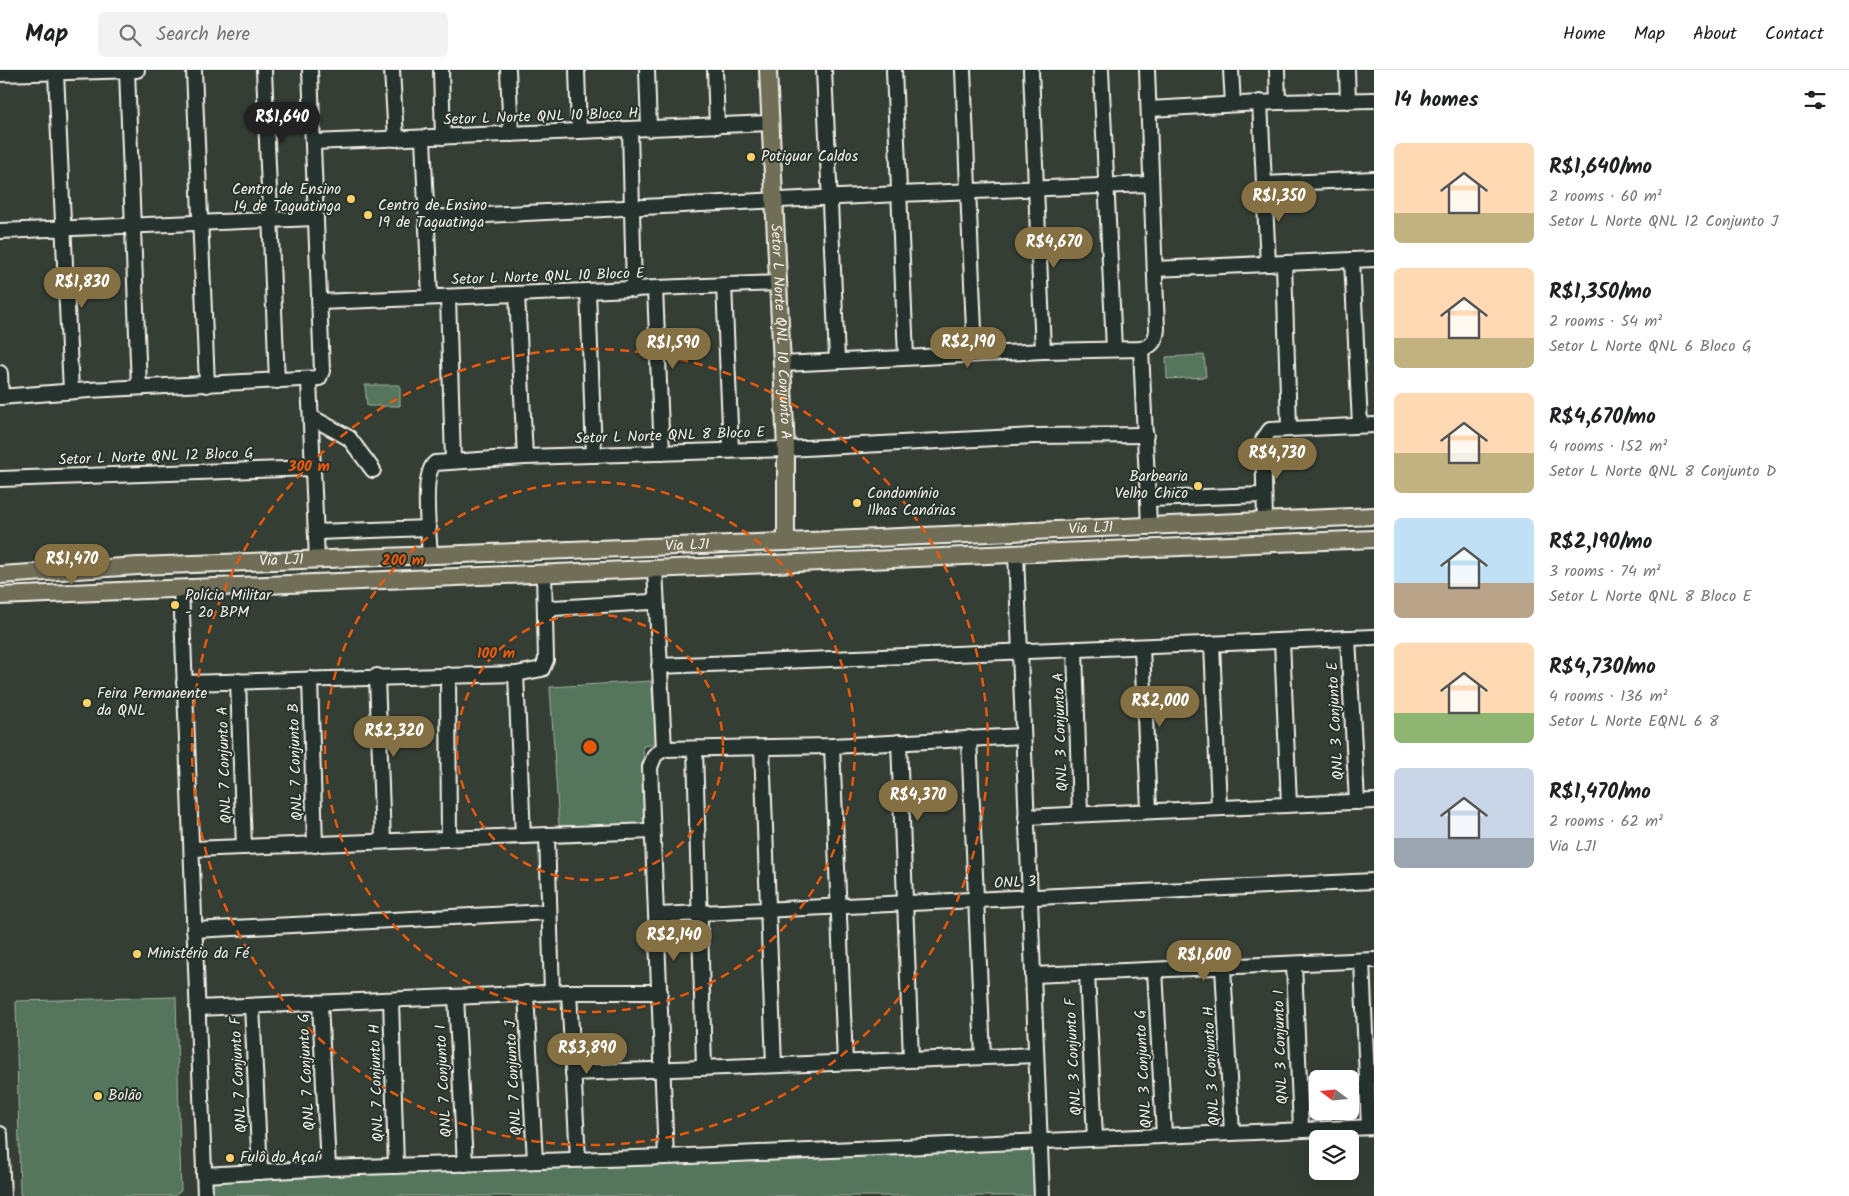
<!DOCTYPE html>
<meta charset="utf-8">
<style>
:root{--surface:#fff;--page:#f2f2f2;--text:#202124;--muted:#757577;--line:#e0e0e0;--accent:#847042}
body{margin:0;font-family:Kalam,sans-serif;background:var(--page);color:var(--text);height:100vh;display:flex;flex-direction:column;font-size:19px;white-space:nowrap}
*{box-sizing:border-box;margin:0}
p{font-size:16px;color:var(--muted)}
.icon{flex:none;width:28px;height:28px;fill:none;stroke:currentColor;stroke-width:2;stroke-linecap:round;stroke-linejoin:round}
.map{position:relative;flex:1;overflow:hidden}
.details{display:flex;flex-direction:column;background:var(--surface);width:475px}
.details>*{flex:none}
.needle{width:32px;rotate:286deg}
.buttons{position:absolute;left:1309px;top:1000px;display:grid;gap:10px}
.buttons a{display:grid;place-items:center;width:50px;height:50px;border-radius:8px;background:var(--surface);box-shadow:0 5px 20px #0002;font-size:25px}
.price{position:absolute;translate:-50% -42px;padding:0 11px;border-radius:18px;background:var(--accent);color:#fff;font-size:16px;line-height:32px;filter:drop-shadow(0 1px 2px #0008)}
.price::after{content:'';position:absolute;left:50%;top:30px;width:15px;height:11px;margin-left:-8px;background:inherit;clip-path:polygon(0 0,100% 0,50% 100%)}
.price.on{background:#222;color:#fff}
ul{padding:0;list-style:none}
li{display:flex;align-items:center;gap:15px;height:125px;padding:0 20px}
li span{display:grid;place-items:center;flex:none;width:140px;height:100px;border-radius:8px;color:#555}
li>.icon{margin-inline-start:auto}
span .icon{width:60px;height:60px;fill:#fffc;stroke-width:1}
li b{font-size:21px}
h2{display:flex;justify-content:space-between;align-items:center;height:60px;padding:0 20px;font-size:21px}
header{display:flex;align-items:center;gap:30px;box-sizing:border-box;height:70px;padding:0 25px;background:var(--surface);border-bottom:1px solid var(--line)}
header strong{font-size:24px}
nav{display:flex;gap:28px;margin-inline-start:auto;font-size:18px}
.search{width:350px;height:45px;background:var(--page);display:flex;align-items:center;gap:12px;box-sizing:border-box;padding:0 18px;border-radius:8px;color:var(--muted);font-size:19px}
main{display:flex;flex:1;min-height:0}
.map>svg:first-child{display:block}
.green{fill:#55745c;stroke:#a4b2a2}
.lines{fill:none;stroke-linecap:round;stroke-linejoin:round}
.minor-casing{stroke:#f4f1e8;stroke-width:18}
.major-casing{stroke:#f4f1e8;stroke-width:20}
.minor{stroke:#26332d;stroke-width:14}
.major{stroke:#716e59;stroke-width:16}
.ring{fill:none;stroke:#e8590c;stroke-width:2.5;stroke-dasharray:9 6}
.poi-dot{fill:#ffd166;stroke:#26332d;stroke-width:2}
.labels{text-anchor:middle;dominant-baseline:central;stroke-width:4;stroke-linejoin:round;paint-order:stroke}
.street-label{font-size:15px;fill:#f4f1e8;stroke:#26332d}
.poi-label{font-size:15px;fill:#f4f1e8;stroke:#26332d;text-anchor:start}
.centre{fill:#e8590c;stroke:#26332d;stroke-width:2.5}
.ring-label{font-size:15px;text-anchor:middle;font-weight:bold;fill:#e8590c;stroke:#26332d;stroke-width:4;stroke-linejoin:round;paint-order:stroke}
</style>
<header>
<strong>Map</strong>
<div class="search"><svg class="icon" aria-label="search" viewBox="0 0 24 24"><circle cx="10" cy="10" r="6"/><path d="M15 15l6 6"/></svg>Search here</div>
<nav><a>Home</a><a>Map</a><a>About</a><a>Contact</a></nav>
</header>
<main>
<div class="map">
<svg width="1374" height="1126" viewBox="0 0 1374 1126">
<rect width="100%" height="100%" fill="#343e35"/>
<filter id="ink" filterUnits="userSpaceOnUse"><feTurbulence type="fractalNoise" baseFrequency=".02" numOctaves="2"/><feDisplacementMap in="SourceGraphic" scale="10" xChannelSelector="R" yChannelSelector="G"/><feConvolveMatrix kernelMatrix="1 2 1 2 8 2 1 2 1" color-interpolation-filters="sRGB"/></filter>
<g filter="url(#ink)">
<g class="green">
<path d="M1204 285 1206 307 1167 309 1166 287Z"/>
<path d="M365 315H400V336H367Z"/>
<path d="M651 611 657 674 643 676 646 754 559 756 550 617Z"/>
<path d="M176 927 181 1121 174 1126H24L20 1124 16 931Z"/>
<path d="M1034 1076 1035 1126H212L211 1111Z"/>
</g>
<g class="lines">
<g class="minor-casing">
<g id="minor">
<path d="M194 0 207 315"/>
<path d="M264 0 277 311"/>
<path d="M392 0 396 69"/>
<path d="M441 0 443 67"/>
<path d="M508 0 511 64"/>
<path d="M577 0 579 61"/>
<path d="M647 0 649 59"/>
<path d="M715 0 717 56"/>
<path d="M824 0 837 289"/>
<path d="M894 0 906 287"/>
<path d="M963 0 975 284"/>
<path d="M1031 0 1043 281"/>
<path d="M1101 0 1114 279"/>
<path d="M1231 0 1233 34"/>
<path d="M1277 0 1278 32"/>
<path d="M1347 0 1348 31"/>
<path d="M127 1 139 317"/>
<path d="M56 3 71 321"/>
<path d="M0 4 137 0"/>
<path d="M1260 32 1268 194"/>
<path d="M1149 39 1278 32 1374 30"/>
<path d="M630 60 634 220"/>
<path d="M423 68 430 227"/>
<path d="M313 72 771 53"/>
<path d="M1264 114 1374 109"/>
<path d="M427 148 899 124 1150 114"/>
<path d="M0 161 316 148"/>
<path d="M1352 190 1360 355"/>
<path d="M1284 194 1289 358"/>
<path d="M1155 199 1374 189"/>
<path d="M724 215 731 379"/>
<path d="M655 219 662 383"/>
<path d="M588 221 594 385"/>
<path d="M517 224 525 387"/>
<path d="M448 227 453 390"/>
<path d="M320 232 778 213"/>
<path d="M1141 279 1149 455"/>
<path d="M782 294 1043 281 1141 279C1152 276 1156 271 1157 259L1147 0"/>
<path d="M0 303 1 327"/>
<path d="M309 311 317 489"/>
<path d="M0 327 89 320 319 308 322 301 310 0"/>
<path d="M311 347 349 368 373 400"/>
<path d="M0 409 312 398"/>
<path d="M1149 429 1263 425"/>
<path d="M1265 450 1263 370 1270 360 1374 355"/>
<path d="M316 462 429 458"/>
<path d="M1016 484 1042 1126"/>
<path d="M430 485C429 466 421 404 435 393L525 387 786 379 1033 366 1146 365"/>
<path d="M655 499 664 679"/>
<path d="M181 518 205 1126"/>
<path d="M546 544 554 538 650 532 656 527"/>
<path d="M1348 568 1357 732"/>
<path d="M1282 571 1289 734"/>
<path d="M1212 574 1219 737"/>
<path d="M1142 577 1149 740"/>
<path d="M1075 579 1080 744"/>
<path d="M659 596 1374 567"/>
<path d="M516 604 523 766"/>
<path d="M448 605 449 769"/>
<path d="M377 606 383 771"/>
<path d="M310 609 315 775"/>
<path d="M238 611 244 777"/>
<path d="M184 613 516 604 542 599 546 590 544 503"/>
<path d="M969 668 983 987"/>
<path d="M899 672 911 989"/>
<path d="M832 676 845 992"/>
<path d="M762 678 774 995"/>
<path d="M695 679 704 997"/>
<path d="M1026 747 1374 731"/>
<path d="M547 766 552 922"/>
<path d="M192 779 652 761"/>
<path d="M658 845 1374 811"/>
<path d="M194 860 549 842"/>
<path d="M1362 891 1369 1057"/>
<path d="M1294 894 1301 1059"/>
<path d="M1223 897 1232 1063"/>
<path d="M1155 900 1164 1065"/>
<path d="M1087 903 1095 1068"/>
<path d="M1033 905 1374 890"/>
<path d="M569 922 578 1089"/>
<path d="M526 923 535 1091"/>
<path d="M456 927 465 1094"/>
<path d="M391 930 396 1096"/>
<path d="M320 933 328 1098"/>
<path d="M252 936 260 1102"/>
<path d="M197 938 569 922H660"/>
<path d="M573 1003 1036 985"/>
<path d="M0 1064 3 1126"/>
<path d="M666 1087 650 697 655 685 664 679 832 676 1023 666"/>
<path d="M204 1105 328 1098 666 1087 1374 1057"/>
</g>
</g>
<g class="major-casing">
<g id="major">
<path id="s1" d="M768 0 786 379V472"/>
<path id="s2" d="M0 505 138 496 786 472 1374 446"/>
<path d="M0 526 1374 469"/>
</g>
</g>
<use href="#minor" class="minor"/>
<use href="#major" class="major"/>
</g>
</g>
<g class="ring">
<circle cx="590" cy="677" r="133"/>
<circle cx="590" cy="677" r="265"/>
<circle cx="590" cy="677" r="398"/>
</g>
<g class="poi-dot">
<circle cx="751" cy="87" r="5"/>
<circle cx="351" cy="129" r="5"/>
<circle cx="368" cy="145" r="5"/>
<circle cx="1198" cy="416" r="5"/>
<circle cx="857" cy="433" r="5"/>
<circle cx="175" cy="535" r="5"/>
<circle cx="87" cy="633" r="5"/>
<circle cx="137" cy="884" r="5"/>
<circle cx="98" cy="1026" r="5"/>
<circle cx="230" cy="1088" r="5"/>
</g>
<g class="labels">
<g class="street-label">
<text transform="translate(541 47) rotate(-2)">Setor L Norte QNL 10 Bloco H</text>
<text transform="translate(548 207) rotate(-2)">Setor L Norte QNL 10 Bloco E</text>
<text stroke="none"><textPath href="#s1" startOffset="262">Setor L Norte QNL 10 Conjunto A</textPath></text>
<text transform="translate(670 366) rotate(-2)">Setor L Norte QNL 8 Bloco E</text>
<text transform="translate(156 387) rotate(-2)">Setor L Norte QNL 12 Bloco G</text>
<text stroke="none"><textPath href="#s2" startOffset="1092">Via LJ1</textPath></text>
<text stroke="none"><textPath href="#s2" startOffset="688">Via LJ1</textPath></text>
<text stroke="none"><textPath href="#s2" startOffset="282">Via LJ1</textPath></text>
<text transform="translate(1336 651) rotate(-93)">QNL 3 Conjunto E</text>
<text transform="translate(1061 662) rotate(-92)">QNL 3 Conjunto A</text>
<text transform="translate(296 692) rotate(-92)">QNL 7 Conjunto B</text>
<text transform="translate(225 695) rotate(-92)">QNL 7 Conjunto A</text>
<text transform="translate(1015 813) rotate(-3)">ONL 3</text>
<text transform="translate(1281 977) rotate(-92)">QNL 3 Conjunto I</text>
<text transform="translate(1074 987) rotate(-93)">QNL 3 Conjunto F</text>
<text transform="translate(1212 996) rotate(-93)">QNL 3 Conjunto H</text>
<text transform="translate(1144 999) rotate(-93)">QNL 3 Conjunto G</text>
<text transform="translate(307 1002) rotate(-93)">QNL 7 Conjunto G</text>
<text transform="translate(239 1005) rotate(-93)">QNL 7 Conjunto F</text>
<text transform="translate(514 1008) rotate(-93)">QNL 7 Conjunto J</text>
<text transform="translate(444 1011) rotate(-93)">QNL 7 Conjunto I</text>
<text transform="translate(377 1013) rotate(-92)">QNL 7 Conjunto H</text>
</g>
<g class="poi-label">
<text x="761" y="87">Potiguar Caldos</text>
<text x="341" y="120" text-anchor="end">Centro de Ensino<tspan x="341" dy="17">14 de Taguatinga</tspan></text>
<text x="378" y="136">Centro de Ensino<tspan x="378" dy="17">19 de Taguatinga</tspan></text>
<text x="1188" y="407" text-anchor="end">Barbearia<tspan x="1188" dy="17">Velho Chico</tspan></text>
<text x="867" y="424">Condomínio<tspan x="867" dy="17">Ilhas Canárias</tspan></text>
<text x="185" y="526">Polícia Militar<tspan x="185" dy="17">- 2o BPM</tspan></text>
<text x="97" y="624">Feira Permanente<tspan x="97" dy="17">da QNL</tspan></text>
<text x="147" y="884">Ministério da Fé</text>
<text x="108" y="1026">Bolão</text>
<text x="240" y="1088">Fulô do Açaí</text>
</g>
</g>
<circle cx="590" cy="677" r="8" class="centre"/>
<g class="ring-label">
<text x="309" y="401">300 m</text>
<text x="403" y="495">200 m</text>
<text x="496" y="588">100 m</text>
</g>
</svg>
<div class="buttons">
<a><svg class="needle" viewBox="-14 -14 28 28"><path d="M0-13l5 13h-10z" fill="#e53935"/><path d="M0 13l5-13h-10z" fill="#757577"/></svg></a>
<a><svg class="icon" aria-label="layers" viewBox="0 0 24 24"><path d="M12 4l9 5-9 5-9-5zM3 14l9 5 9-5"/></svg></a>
</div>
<b class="price on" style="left:282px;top:74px">R$1,640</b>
<b class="price" style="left:1279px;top:153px">R$1,350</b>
<b class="price" style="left:1054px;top:199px">R$4,670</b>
<b class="price" style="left:82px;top:239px">R$1,830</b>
<b class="price" style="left:968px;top:299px">R$2,190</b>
<b class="price" style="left:673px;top:300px">R$1,590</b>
<b class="price" style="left:1277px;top:410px">R$4,730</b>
<b class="price" style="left:72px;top:516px">R$1,470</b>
<b class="price" style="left:1160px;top:658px">R$2,000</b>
<b class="price" style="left:394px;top:688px">R$2,320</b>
<b class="price" style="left:918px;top:752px">R$4,370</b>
<b class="price" style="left:674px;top:892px">R$2,140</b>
<b class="price" style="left:1204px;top:912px">R$1,600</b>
<b class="price" style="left:587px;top:1005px">R$3,890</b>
</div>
<section class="details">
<h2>14 homes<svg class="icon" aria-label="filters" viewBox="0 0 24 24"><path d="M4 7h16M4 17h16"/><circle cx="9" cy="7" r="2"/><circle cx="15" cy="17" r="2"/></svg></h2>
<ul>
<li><span style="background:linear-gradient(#ffd9b3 70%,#c2b280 0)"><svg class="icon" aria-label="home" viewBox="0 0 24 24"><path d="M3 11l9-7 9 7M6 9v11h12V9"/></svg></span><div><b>R$1,640/mo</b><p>2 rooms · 60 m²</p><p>Setor L Norte QNL 12 Conjunto J</p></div></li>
<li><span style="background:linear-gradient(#ffd9b3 70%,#c2b280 0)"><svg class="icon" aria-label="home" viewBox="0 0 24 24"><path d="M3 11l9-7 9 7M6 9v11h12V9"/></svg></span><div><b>R$1,350/mo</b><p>2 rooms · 54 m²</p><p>Setor L Norte QNL 6 Bloco G</p></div></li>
<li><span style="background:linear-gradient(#ffd9b3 60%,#c2b280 0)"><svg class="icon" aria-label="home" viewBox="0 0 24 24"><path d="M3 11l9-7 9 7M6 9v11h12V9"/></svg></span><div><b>R$4,670/mo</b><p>4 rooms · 152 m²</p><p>Setor L Norte QNL 8 Conjunto D</p></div></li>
<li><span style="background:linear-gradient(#bfe0f5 65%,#b9a48a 0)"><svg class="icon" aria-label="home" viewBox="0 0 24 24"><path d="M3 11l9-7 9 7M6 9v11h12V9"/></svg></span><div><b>R$2,190/mo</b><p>3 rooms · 74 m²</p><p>Setor L Norte QNL 8 Bloco E</p></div></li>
<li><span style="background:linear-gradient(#ffd9b3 70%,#8fb573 0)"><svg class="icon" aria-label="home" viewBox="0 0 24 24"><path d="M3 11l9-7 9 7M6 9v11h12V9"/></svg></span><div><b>R$4,730/mo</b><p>4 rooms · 136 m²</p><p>Setor L Norte EQNL 6 8</p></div></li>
<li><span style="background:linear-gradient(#c9d6e8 70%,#9aa5b1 0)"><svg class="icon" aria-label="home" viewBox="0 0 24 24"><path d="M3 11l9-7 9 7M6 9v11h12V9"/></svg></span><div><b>R$1,470/mo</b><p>2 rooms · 62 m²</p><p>Via LJ1</p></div></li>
</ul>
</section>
</main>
